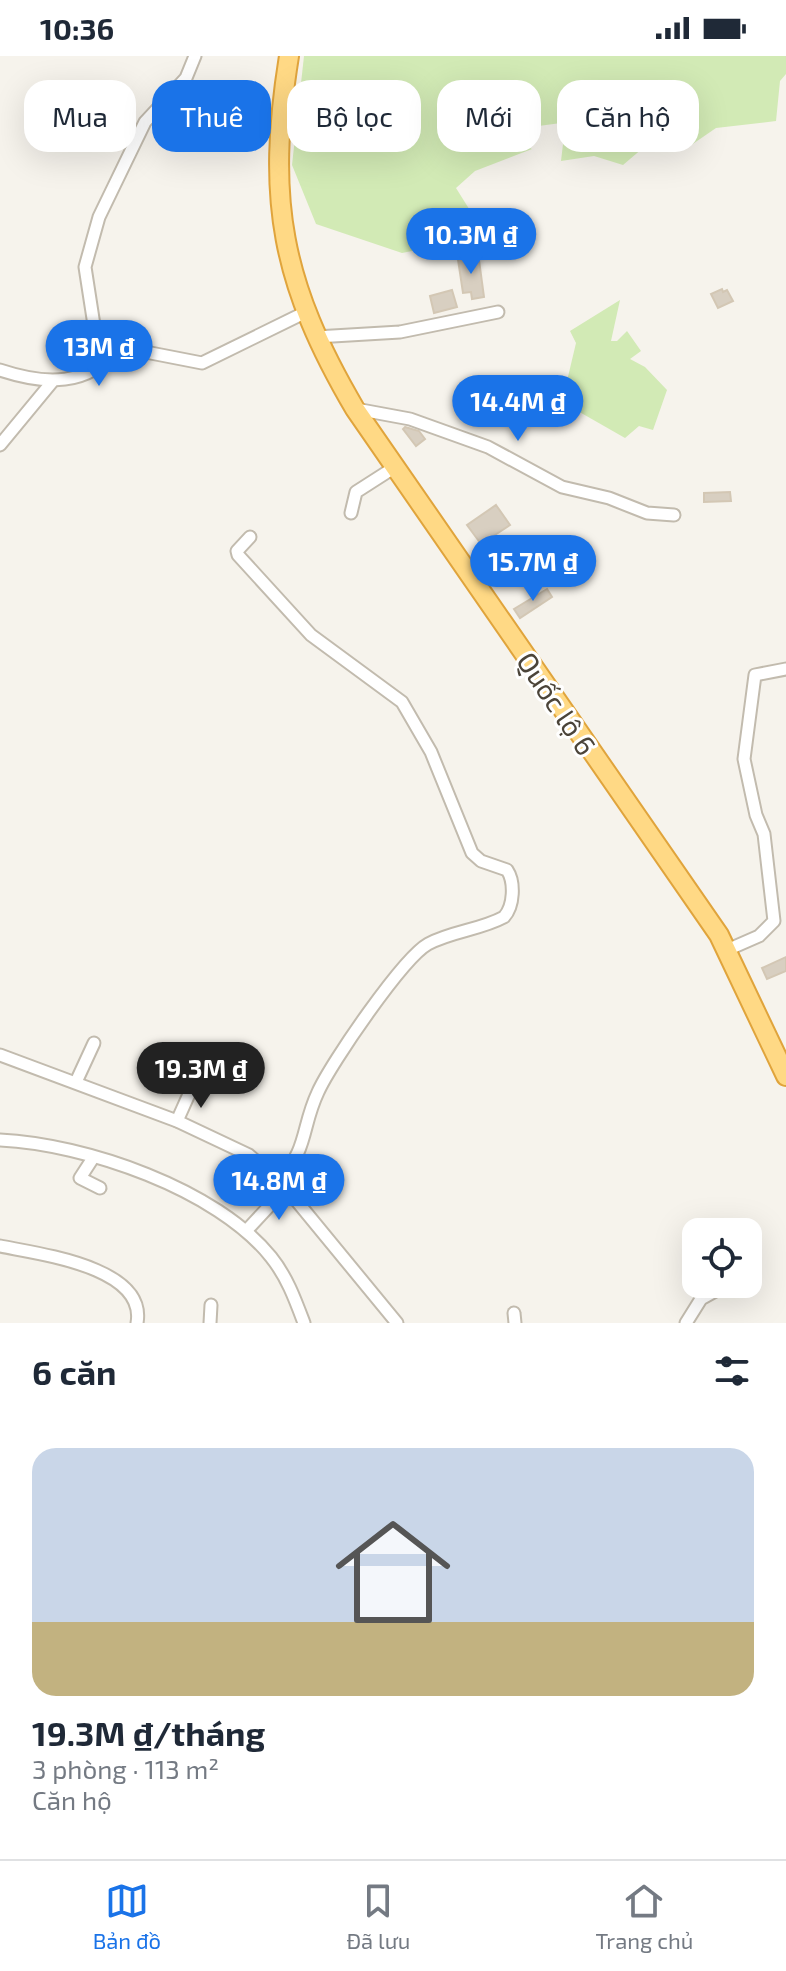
<!DOCTYPE html>
<html lang="vi">
<meta charset="utf-8">
<style>
:root{--surface:#fff;--page:#f6f6f7;--text:#1f2937;--muted:#747a83;--line:#e0e1e3;--accent:#1a73e8}
body{margin:0;font-family:"Exo 2",sans-serif;background:var(--page);color:var(--text);height:100vh;display:flex;flex-direction:column;font-size:30px;white-space:nowrap}
*{box-sizing:border-box;margin:0}
p{font-size:26px;color:var(--muted)}
.icon{flex:none;width:44px;height:44px;fill:none;stroke:currentColor;stroke-width:2;stroke-linecap:round;stroke-linejoin:round}
.map{position:relative;height:1267px;overflow:hidden}
.side{display:flex;flex-direction:column;background:var(--surface);flex:1}
.side>*{flex:none}
.banner{position:absolute;left:24px;top:24px;width:738px;height:72px;display:flex;gap:16px}
.tools{position:absolute;left:682px;top:1162px;display:grid;gap:16px}
.tools a{display:grid;place-items:center;width:80px;height:80px;border-radius:16px;background:var(--surface);box-shadow:0 8px 32px #0002;font-size:40px}
.price{position:absolute;translate:-50% -68px;padding:0 18px;border-radius:28px;background:var(--accent);color:#fff;font-size:26px;line-height:52px;filter:drop-shadow(0 2px 4px #0008)}
.price::after{content:'';position:absolute;left:50%;top:48px;width:24px;height:18px;margin-left:-12px;background:inherit;clip-path:polygon(0 0,100% 0,50% 100%)}
.price.on{background:#222;color:#fff}
ul{padding:0;list-style:none}
li{display:grid;align-content:center;gap:16px;height:424px;padding:0 32px}
li+li{border-top:2px solid var(--line)}
li span{display:grid;place-items:center;height:248px;border-radius:24px;color:#555}
li>.icon{margin-inline-start:auto}
span .icon{width:144px;height:144px;fill:#fffc;stroke-width:1}
li b{font-size:34px}
h2{display:flex;justify-content:space-between;align-items:center;height:96px;padding:0 32px;font-size:34px}
.tag{padding:0 28px;border-radius:24px;background:var(--surface);box-shadow:0 8px 32px #0002;font-size:28px;line-height:72px}
.tag.on{background:var(--accent);color:#fff}
.status{display:flex;justify-content:space-between;align-items:center;height:56px;padding:0 40px;background:var(--surface);direction:ltr}
.status svg{height:22px;fill:currentColor}
.dock{display:flex;justify-content:space-around;align-items:center;height:112px;border-top:2px solid var(--line);background:var(--surface);font-size:22px;color:var(--muted)}
.dock a{display:grid;justify-items:center;gap:4px}
.dock .on{color:var(--accent)}
.map>svg:first-child{display:block}
.green{fill:#d2eab5}
.building{fill:#d8cfc1;stroke:#d3c7b4;stroke-width:2}
.lines{fill:none;stroke-linecap:round;stroke-linejoin:round}
.minor-casing{stroke:#c2bbae;stroke-width:15}
.trunk-casing{stroke:#e0a43c;stroke-width:22}
.minor{stroke:#fff;stroke-width:11}
.trunk{stroke:#ffd985;stroke-width:18}
.labels{text-anchor:middle;dominant-baseline:central;stroke-width:6;stroke-linejoin:round;paint-order:stroke}
.street-label{font-size:28px;fill:#4b4439;stroke:#fff}
</style>
<div class="status"><b>10:36</b><svg viewBox="0 0 49 12"><path d="M0 12V9h3v3zM5 12V6h3v6zM10 12V3h3v9zM15 12V0h3v12zM26 1h20v11H26zM47 4h2v5h-2z"/></svg></div>
<div class="map">
<svg width="786" height="1267" viewBox="0 0 786 1267">
<rect width="100%" height="100%" fill="#f6f3ec"/>
<g class="green">
<path d="M304 0H786V18L780 25 776 65 716 72 684 94 664 91 652 59 605 71 643 92 623 109 594 100 561 105 563 88 587 72 576 65 516 73 513 83 532 93 475 115 456 132 486 180 402 197 316 168 292 109Z"/>
<path d="M620 244 611 285H617L627 275 641 295 630 303 645 311 667 334 653 374 639 370 625 382 562 346 576 287 570 275Z"/>
</g>
<g class="building">
<path d="M469 196 470 205 479 204 484 241 472 243 471 236 463 237 457 197Z"/>
<path d="M722 233 723 236 727 234 733 245 718 252 711 238Z"/>
<path d="M452 234 457 251 434 257 430 240Z"/>
<path d="M405 371 419 375 425 383 416 390 403 373Z"/>
<path d="M730 436 731 445 704 446V437Z"/>
<path d="M496 449 510 469 481 488 467 469Z"/>
<path d="M547 533 552 541 520 562 514 553Z"/>
<path d="M786 901V915L767 923 762 912Z"/>
</g>
<g class="lines">
<g class="minor-casing">
<g id="minor">
<path d="M195 0 186 22 145 66 99 161 85 211 94 269 101 280 120 291 202 307 306 256"/>
<path d="M316 281 400 276 498 256"/>
<path d="M0 314C45 329 88 331 120 291"/>
<path d="M356 353 410 363 488 391 562 431 609 442 647 457 674 459"/>
<path d="M0 389 52 326"/>
<path d="M351 457 356 436 395 411"/>
<path d="M250 481 237 495 238 499 311 579 402 646 431 696 472 797 481 805 507 814C515 826 514 850 504 861 480 874 452 875 428 888 403 902 331 1007 318 1036 301 1072 309 1091 279 1125"/>
<path d="M727 894 759 880 774 865 764 778 756 759 744 703 755 619 786 613"/>
<path d="M0 999 177 1065 249 1099 286 1132 397 1267"/>
<path d="M76 1026 94 987"/>
<path d="M177 1065 194 1027"/>
<path d="M0 1084C85 1088 217 1133 271 1201 287 1221 295 1243 304 1267"/>
<path d="M93 1102 80 1122 100 1132"/>
<path d="M246 1175 286 1132"/>
<path d="M0 1190C39 1198 147 1211 137 1267"/>
<path d="M514 1257 515 1267"/>
<path d="M210 1267 211 1249"/>
<path d="M686 1267 701 1243 728 1228"/>
</g>
</g>
<g class="trunk-casing">
<path id="trunk" d="M289 0C266 143 281 227 355 353L719 879 786 1020"/>
</g>
<use href="#minor" class="minor"/>
<use href="#trunk" class="trunk"/>
</g>
<g class="labels">
<g class="street-label">
<text transform="translate(557 647) rotate(56)">Quốc lộ 6</text>
</g>
</g>
</svg>
<div class="tools">
<a><svg class="icon" aria-label="locate" viewBox="0 0 24 24"><circle cx="12" cy="12" r="6"/><path d="M12 2v4M12 18v4M2 12h4M18 12h4"/></svg></a>
</div>
<b class="price" style="left:471px;top:220px">10.3M ₫</b>
<b class="price" style="left:99px;top:332px">13M ₫</b>
<b class="price" style="left:518px;top:387px">14.4M ₫</b>
<b class="price" style="left:533px;top:547px">15.7M ₫</b>
<b class="price on" style="left:201px;top:1054px">19.3M ₫</b>
<b class="price" style="left:279px;top:1166px">14.8M ₫</b>
<div class="banner">
<a class="tag">Mua</a>
<a class="tag on">Thuê</a>
<a class="tag">Bộ lọc</a>
<a class="tag">Mới</a>
<a class="tag">Căn hộ</a>
</div>
</div>
<section class="side">
<h2>6 căn<svg class="icon" aria-label="filters" viewBox="0 0 24 24"><path d="M4 7h16M4 17h16"/><circle cx="9" cy="7" r="2"/><circle cx="15" cy="17" r="2"/></svg></h2>
<ul>
<li><span style="background:linear-gradient(#c9d6e8 70%,#c2b280 0)"><svg class="icon" aria-label="home" viewBox="0 0 24 24"><path d="M3 11l9-7 9 7M6 9v11h12V9"/></svg></span><div><b>19.3M ₫/tháng</b><p>3 phòng · 113 m²</p><p>Căn hộ</p></div></li>
</ul>
</section>
<nav class="dock">
<a class="on"><svg class="icon" aria-label="map" viewBox="0 0 24 24"><path d="M3 6l6-2 6 2 6-2v14l-6 2-6-2-6 2zM9 4v14M15 6v14"/></svg>Bản đồ</a>
<a><svg class="icon" aria-label="saved" viewBox="0 0 24 24"><path d="M7 4h10v16l-5-4-5 4z"/></svg>Đã lưu</a>
<a><svg class="icon" aria-label="home" viewBox="0 0 24 24"><path d="M3 11l9-7 9 7M6 9v11h12V9"/></svg>Trang chủ</a>
</nav>
